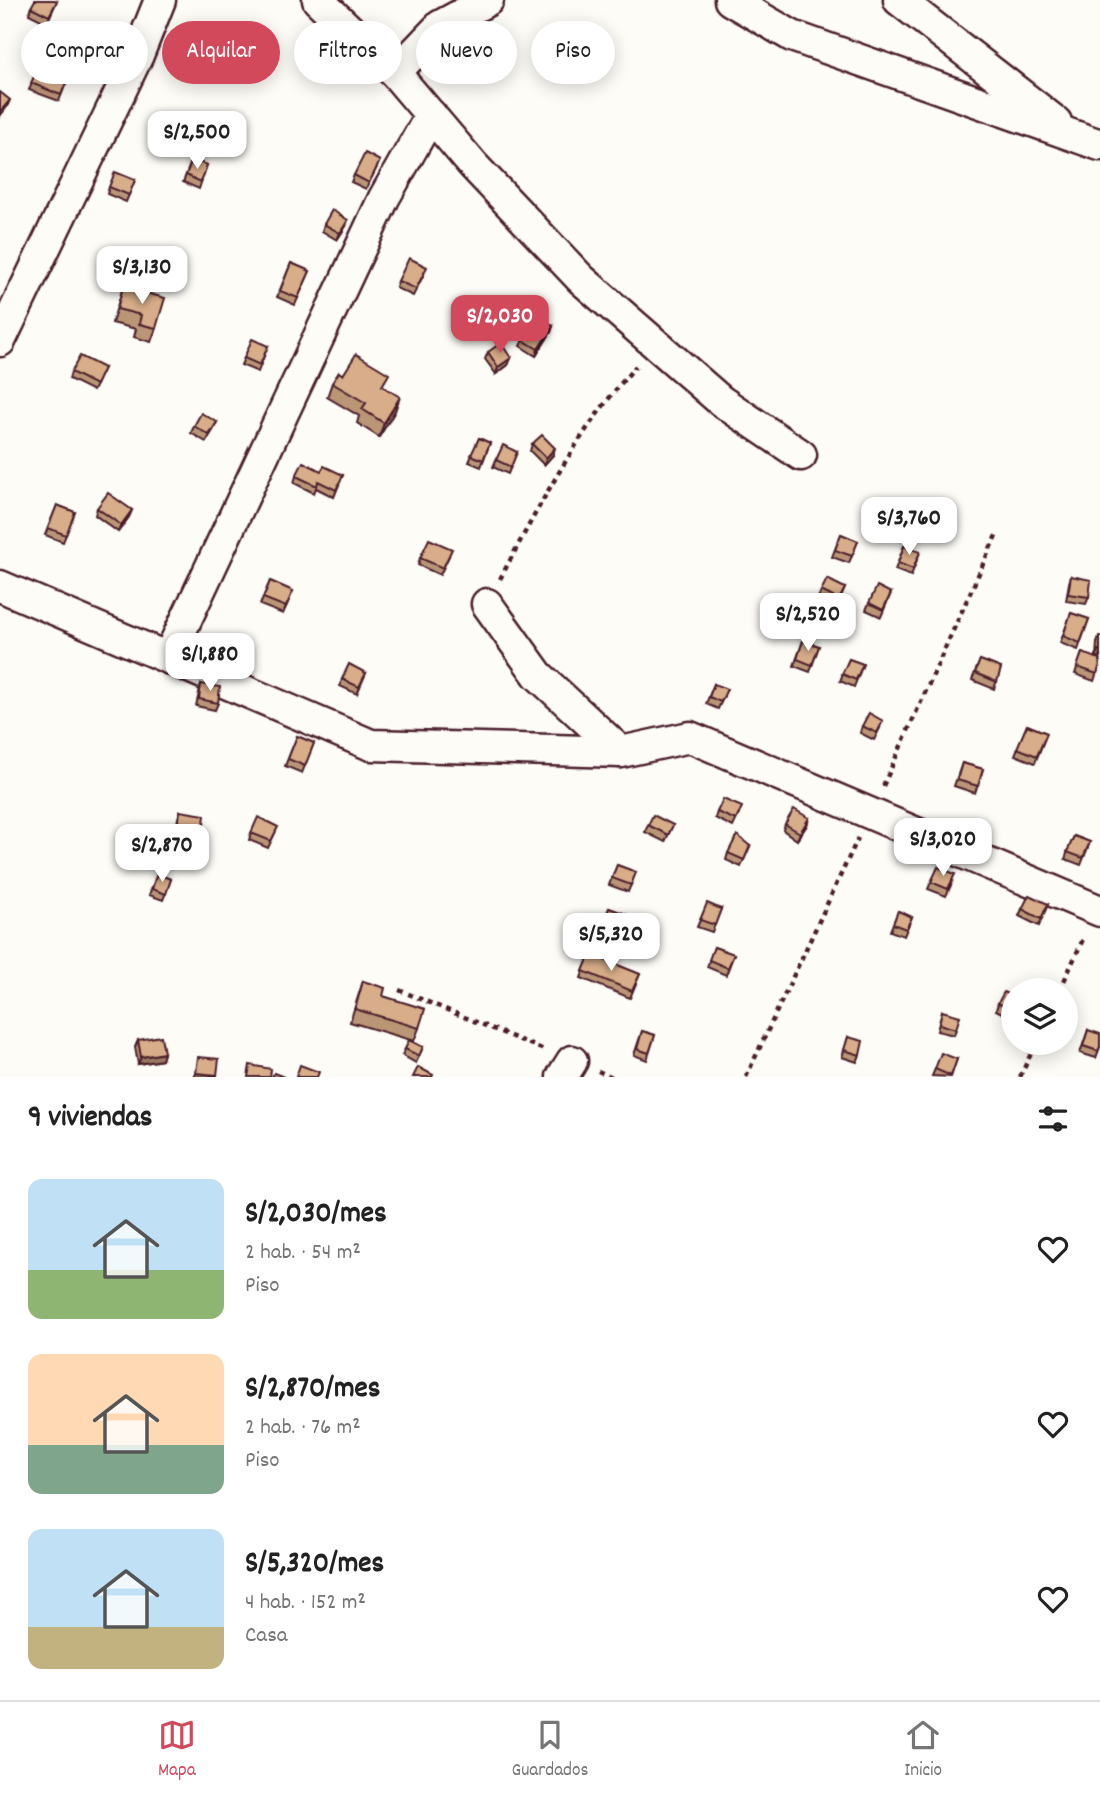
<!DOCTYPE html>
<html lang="es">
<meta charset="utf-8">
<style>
:root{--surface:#fff;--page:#f6f6f6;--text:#222;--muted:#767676;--line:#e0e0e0;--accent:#d1495b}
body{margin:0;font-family:Dekko,sans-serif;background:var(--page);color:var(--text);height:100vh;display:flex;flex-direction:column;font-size:26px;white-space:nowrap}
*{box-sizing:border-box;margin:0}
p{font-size:23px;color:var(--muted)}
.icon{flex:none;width:38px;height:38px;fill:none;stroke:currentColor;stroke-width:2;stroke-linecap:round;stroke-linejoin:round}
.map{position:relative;height:1077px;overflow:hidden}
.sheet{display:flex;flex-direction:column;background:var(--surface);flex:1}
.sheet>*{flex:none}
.guide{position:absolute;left:21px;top:21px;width:700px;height:63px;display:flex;gap:14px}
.fabs{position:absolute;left:1001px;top:978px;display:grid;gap:14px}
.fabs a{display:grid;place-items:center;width:77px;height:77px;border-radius:50%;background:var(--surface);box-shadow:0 4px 18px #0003;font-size:35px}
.price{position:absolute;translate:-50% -60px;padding:0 16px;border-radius:14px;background:#fff;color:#222;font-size:23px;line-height:46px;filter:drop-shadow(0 2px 4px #0008)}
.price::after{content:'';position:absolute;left:50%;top:42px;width:21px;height:16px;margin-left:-10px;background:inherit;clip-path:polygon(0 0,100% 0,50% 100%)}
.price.selected{background:var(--accent);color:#fff}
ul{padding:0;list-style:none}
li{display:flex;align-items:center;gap:21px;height:175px;padding:0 28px}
li span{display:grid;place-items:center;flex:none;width:196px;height:140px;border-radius:14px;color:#555}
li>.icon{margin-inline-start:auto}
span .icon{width:84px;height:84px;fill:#fffc;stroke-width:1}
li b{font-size:30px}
h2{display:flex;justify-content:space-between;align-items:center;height:84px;padding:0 28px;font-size:30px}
.tag{padding:0 24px;border-radius:32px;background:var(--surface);box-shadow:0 4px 18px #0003;font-size:24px;line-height:63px}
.tag.selected{background:var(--accent);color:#fff}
.dock{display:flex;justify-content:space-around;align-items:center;height:98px;border-top:2px solid var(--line);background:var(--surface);font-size:19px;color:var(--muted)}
.dock a{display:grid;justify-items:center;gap:4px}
.dock .selected{color:var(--accent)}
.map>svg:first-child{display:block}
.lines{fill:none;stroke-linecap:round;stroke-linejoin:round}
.minor-casing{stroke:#4a1f2b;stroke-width:35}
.path{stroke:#4a1f2b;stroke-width:4.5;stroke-dasharray:5 5;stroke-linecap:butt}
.minor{stroke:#fdfcf7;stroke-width:30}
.wall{fill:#ba9576;stroke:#4a1f2b;stroke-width:2}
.shaded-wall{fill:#977960;stroke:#4a1f2b;stroke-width:2}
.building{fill:#d8ad89;stroke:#4a1f2b;stroke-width:2}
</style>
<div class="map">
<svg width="1100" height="1077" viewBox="0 0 1100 1077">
<rect width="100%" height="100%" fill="#fdfcf7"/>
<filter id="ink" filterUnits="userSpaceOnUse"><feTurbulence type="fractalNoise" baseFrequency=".0143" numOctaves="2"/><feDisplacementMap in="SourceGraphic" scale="14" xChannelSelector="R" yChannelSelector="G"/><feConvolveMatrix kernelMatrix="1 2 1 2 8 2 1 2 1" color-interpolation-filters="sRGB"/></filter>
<g filter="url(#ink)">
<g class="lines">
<g class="minor-casing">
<g id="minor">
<path d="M318 0 395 73 473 165 581 279 721 401 801 455"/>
<path d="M730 0 792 36 1100 145"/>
<path d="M899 0 1056 122"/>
<path d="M395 73 440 26 488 0"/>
<path d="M0 341 138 55 160 0"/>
<path d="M0 586 371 745 621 752 690 737 1100 911"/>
<path d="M487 604 538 675 621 752"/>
<path d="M168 658 384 198 431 115"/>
<path d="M562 1077 572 1061"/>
</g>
</g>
<g class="path">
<path d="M500 579C540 504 579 429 636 366"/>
<path d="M883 786 998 531"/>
<path d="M399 990 544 1050"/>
<path d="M1060 990 1084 937"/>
<path d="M598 1071 612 1077"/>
<path d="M746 1077 858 838"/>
<path d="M1020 1077 1036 1043"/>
</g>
<use href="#minor" class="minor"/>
</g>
<g class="wall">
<path d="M57 1 47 23 29 14 31 7Z"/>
<path d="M213 31 238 41 229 65 204 56Z"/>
<path d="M41 61 70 73 59 101 29 90Z"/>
<path d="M192 160 207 165 199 189 183 182Z"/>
<path d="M377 167 366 189 351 182 354 175Z"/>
<path d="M135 180 126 202 107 194 109 187Z"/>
<path d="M324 224 346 226 337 240 322 231Z"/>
<path d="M291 263 310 271 295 305 277 297Z"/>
<path d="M424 274 413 296 396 288 398 281Z"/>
<path d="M123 287 156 328 151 342 134 337 136 329 112 323Z"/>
<path d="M553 326 551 332 536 356 520 346 523 340Z"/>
<path d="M268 346 258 372 241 365 244 358Z"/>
<path d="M488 352 511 358 508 365 496 374 485 359Z"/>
<path d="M104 368 93 391 69 379 71 372Z"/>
<path d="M343 375 384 387 395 411 379 437 357 423 359 416 327 397 332 383Z"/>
<path d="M217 422 214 429 206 442 191 433 194 426Z"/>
<path d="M479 438 490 443 481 467 469 462Z"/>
<path d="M532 444 553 455 544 465 530 451Z"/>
<path d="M517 452 508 474 493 467 496 460Z"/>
<path d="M321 471 343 475 334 497 316 488 314 493 294 483 296 476Z"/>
<path d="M57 505 75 512 63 542 45 535Z"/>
<path d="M97 508 132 510 129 517 118 532 95 515Z"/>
<path d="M841 534 858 541 849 563 832 557Z"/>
<path d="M904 546 920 552 911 576 895 570Z"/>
<path d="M449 556 440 575 418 565 420 558Z"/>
<path d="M1071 576 1089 597 1086 604 1066 601 1069 583Z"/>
<path d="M270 581 293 591 283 614 260 605Z"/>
<path d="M845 588 837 607 818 598 821 591Z"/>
<path d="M891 593 881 617 866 610 869 603Z"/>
<path d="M1071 613 1089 619 1078 650 1060 643Z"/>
<path d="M1099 636H1100V658L1096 657 1097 643Z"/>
<path d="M803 641 819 646 810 672 794 666Z"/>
<path d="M1082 653 1100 664 1094 681 1075 674Z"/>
<path d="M849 659 863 664 854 687 840 681Z"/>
<path d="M980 660 1001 668 994 689 972 680Z"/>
<path d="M366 673 357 694 340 686 342 679Z"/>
<path d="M201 684 218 703 215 710 196 706Z"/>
<path d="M714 684 724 696 718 709 706 704Z"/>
<path d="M1027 725 1047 733 1035 763 1015 755Z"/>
<path d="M862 726 880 728 874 740 860 733Z"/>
<path d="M297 736 314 743 302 773 285 766Z"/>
<path d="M962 763 983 769 975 793 954 786Z"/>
<path d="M180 811 200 839 175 835 178 818Z"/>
<path d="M717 812 739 814 733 827 715 818Z"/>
<path d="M809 818 807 825 797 840 783 830 785 824Z"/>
<path d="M648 825H673L665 842 645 832Z"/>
<path d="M251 833H275L268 848 249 840Z"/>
<path d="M1074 836 1090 842 1081 865 1065 859Z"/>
<path d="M750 846 741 867 726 860 728 853Z"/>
<path d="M617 865 636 872 628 892 609 885Z"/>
<path d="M157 874 171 879 163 900 149 895Z"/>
<path d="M953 881 946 896 928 889 931 882Z"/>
<path d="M1048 904 1039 926 1019 916 1022 909Z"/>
<path d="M609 908 626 914 619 935 601 929Z"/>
<path d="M721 909 712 932 697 927 700 920Z"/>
<path d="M898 911 912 917 904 936 890 931Z"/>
<path d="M714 947 734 954 726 975 707 967Z"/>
<path d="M590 954 640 974 630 998 581 978Z"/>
<path d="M363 981 383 996 419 1028 414 1041 350 1022Z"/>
<path d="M1013 997V1014L1011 1018 996 1010 998 1003Z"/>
<path d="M942 1011 956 1029 954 1035 937 1031Z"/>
<path d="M1088 1030 1100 1047 1096 1058 1080 1053Z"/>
<path d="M642 1031 655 1035 647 1060 634 1055Z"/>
<path d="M848 1037 860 1055 857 1062 842 1057Z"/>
<path d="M138 1040 164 1053 162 1060 138 1064 135 1047Z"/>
<path d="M423 1047 416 1063 402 1055 405 1049Z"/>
<path d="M957 1059 951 1077 932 1076 935 1069Z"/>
</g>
<g class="shaded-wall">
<path d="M10 100 7 107 0 116V112Z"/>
<path d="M348 220 346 226 337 240 340 233Z"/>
<path d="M553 326 551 332 536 356 538 349Z"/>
<path d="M511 358 508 365 496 374 498 367Z"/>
<path d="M400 397 395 411 379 437 384 423Z"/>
<path d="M555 448 553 455 544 465 546 458Z"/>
<path d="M132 510 129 517 118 532 121 525Z"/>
<path d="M1098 650H1100V658L1096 657Z"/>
<path d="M809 818 807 825 797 840 800 833Z"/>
<path d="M178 828 203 832 200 839 175 835Z"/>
<path d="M164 1053 162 1060 138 1064 141 1057Z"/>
<path d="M196 1073 217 1075 216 1077H194Z"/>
</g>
<g class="building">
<path d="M35 0H55L57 1 49 16 31 7Z"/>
<path d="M213 31 238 41 232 58 207 49Z"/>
<path d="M41 61 70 73 61 95 31 83Z"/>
<path d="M0 92 10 100 0 112Z"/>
<path d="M365 153 380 161 369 183 354 175Z"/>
<path d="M192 160 207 165 201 182 186 175Z"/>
<path d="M115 172 135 180 129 195 109 187Z"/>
<path d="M332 210 348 220 340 233 324 224Z"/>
<path d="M409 258 427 267 416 289 398 281Z"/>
<path d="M291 263 310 271 298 298 280 291Z"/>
<path d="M123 287 165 298 156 328 139 324 141 315 117 309Z"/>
<path d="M538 316 553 326 538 349 523 340Z"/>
<path d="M252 339 268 346 260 365 244 358Z"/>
<path d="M501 343 511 358 498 367 488 352Z"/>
<path d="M356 354 389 374 382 386 400 397 384 423 362 409 366 403 332 383 339 372 343 375Z"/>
<path d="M80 356 104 368 96 385 71 372Z"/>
<path d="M201 413 217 422 209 435 194 426Z"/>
<path d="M542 435 555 448 546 458 532 444Z"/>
<path d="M479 438 490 443 483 460 471 455Z"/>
<path d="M503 445 517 452 511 467 496 460Z"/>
<path d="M303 462 321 471 324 466 343 475 336 490 318 481 317 486 296 476Z"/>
<path d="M108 493 132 510 121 525 97 508Z"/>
<path d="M57 505 75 512 66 535 48 528Z"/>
<path d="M841 534 858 541 852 556 835 550Z"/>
<path d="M429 539 452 549 443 568 420 558Z"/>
<path d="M904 546 920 552 913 569 898 563Z"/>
<path d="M1071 576 1091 580 1089 597 1068 594Z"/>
<path d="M827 579 845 588 839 600 821 591Z"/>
<path d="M270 581 293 591 286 607 263 598Z"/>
<path d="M877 586 891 593 883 610 869 603Z"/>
<path d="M1071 613 1089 619 1080 643 1063 636Z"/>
<path d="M803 641 819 646 812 665 797 659Z"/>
<path d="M1082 653 1100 659V664L1097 674 1077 667Z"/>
<path d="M849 659 863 664 856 680 842 674Z"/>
<path d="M980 660 1001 668 997 682 975 673Z"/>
<path d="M349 664 366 673 359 687 342 679Z"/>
<path d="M201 684 220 687 218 703 199 699Z"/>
<path d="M714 684 727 689 721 702 709 697Z"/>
<path d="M869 713 883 721 877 733 862 726Z"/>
<path d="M1027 725 1047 733 1037 756 1017 748Z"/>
<path d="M297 736 314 743 305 766 288 759Z"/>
<path d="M962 763 983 769 978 786 957 780Z"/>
<path d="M723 799 742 807 736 820 717 812Z"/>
<path d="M794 809 809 818 800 833 785 824Z"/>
<path d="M180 811 205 815 203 832 178 828Z"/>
<path d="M653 815 673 825 668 835 648 825Z"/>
<path d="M258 817 278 827 271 841 251 833Z"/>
<path d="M737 835 750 846 744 860 728 853Z"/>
<path d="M1074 836 1090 842 1083 858 1067 852Z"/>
<path d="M617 865 636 872 631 885 612 878Z"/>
<path d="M938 867 955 874 948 889 931 882Z"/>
<path d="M157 874 171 879 166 894 152 889Z"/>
<path d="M1029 895 1048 904 1041 919 1022 909Z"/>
<path d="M707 903 721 909 715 925 700 920Z"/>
<path d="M609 908 626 914 621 928 604 922Z"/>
<path d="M898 911 912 917 906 929 893 924Z"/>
<path d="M714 947 734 954 728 968 709 960Z"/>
<path d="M590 954 640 974 632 991 583 971Z"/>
<path d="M363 981 385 988 383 996 425 1009 419 1028 355 1009Z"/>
<path d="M1004 992 1013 997V1010L998 1003Z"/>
<path d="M942 1011 960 1016 956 1029 939 1024Z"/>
<path d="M1088 1030 1100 1034V1047L1098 1051 1083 1046Z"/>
<path d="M642 1031 655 1035 649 1053 637 1049Z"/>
<path d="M161 1036 164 1053 141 1057 138 1040Z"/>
<path d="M848 1037 863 1041 860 1055 844 1050Z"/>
<path d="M409 1040 423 1047 419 1056 405 1049Z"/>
<path d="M941 1053 957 1059 951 1076 935 1069Z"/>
<path d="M198 1057 219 1059 217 1075 196 1073Z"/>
<path d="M250 1065 271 1069 270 1077H248Z"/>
<path d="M300 1065 319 1072 317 1077H296Z"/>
<path d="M418 1067 433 1075 432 1077H413Z"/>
<path d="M274 1073 284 1077H272Z"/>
</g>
</g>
</svg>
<div class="fabs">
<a><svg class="icon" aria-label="layers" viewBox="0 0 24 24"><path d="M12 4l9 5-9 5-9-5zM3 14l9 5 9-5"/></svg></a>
</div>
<b class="price" style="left:197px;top:171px">S/2,500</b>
<b class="price" style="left:142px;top:306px">S/3,130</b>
<b class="price selected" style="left:500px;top:355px">S/2,030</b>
<b class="price" style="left:909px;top:557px">S/3,760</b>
<b class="price" style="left:808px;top:653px">S/2,520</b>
<b class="price" style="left:210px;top:693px">S/1,880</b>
<b class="price" style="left:943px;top:878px">S/3,020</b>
<b class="price" style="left:162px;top:884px">S/2,870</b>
<b class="price" style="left:611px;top:973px">S/5,320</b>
<div class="guide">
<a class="tag">Comprar</a>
<a class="tag selected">Alquilar</a>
<a class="tag">Filtros</a>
<a class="tag">Nuevo</a>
<a class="tag">Piso</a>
</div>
</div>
<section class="sheet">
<h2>9 viviendas<svg class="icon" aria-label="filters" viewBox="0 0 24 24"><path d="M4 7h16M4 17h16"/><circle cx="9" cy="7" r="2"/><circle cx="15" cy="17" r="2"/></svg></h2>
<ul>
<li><span style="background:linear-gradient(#bfe0f5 65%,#8fb573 0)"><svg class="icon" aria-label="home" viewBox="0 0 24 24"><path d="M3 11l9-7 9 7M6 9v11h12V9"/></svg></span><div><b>S/2,030/mes</b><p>2 hab. · 54 m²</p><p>Piso</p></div><svg class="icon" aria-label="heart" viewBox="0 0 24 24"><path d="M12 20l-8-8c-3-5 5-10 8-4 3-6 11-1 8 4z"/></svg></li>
<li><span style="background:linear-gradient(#ffd9b3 65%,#7fa58c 0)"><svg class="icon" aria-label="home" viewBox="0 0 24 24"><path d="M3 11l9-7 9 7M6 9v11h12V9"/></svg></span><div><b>S/2,870/mes</b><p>2 hab. · 76 m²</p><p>Piso</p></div><svg class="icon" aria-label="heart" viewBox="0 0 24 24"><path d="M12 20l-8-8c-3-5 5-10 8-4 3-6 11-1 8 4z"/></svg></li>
<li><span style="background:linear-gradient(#bfe0f5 70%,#c2b280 0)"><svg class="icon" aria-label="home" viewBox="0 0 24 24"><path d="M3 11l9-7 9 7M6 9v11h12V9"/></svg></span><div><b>S/5,320/mes</b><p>4 hab. · 152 m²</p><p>Casa</p></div><svg class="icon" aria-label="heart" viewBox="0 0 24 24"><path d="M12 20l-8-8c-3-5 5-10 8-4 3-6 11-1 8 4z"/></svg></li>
</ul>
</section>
<nav class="dock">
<a class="selected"><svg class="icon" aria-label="map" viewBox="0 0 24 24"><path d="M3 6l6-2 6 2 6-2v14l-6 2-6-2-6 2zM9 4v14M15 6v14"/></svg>Mapa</a>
<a><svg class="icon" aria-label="saved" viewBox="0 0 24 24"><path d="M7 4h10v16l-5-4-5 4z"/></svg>Guardados</a>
<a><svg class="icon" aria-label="home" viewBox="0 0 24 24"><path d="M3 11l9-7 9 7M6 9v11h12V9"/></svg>Inicio</a>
</nav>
